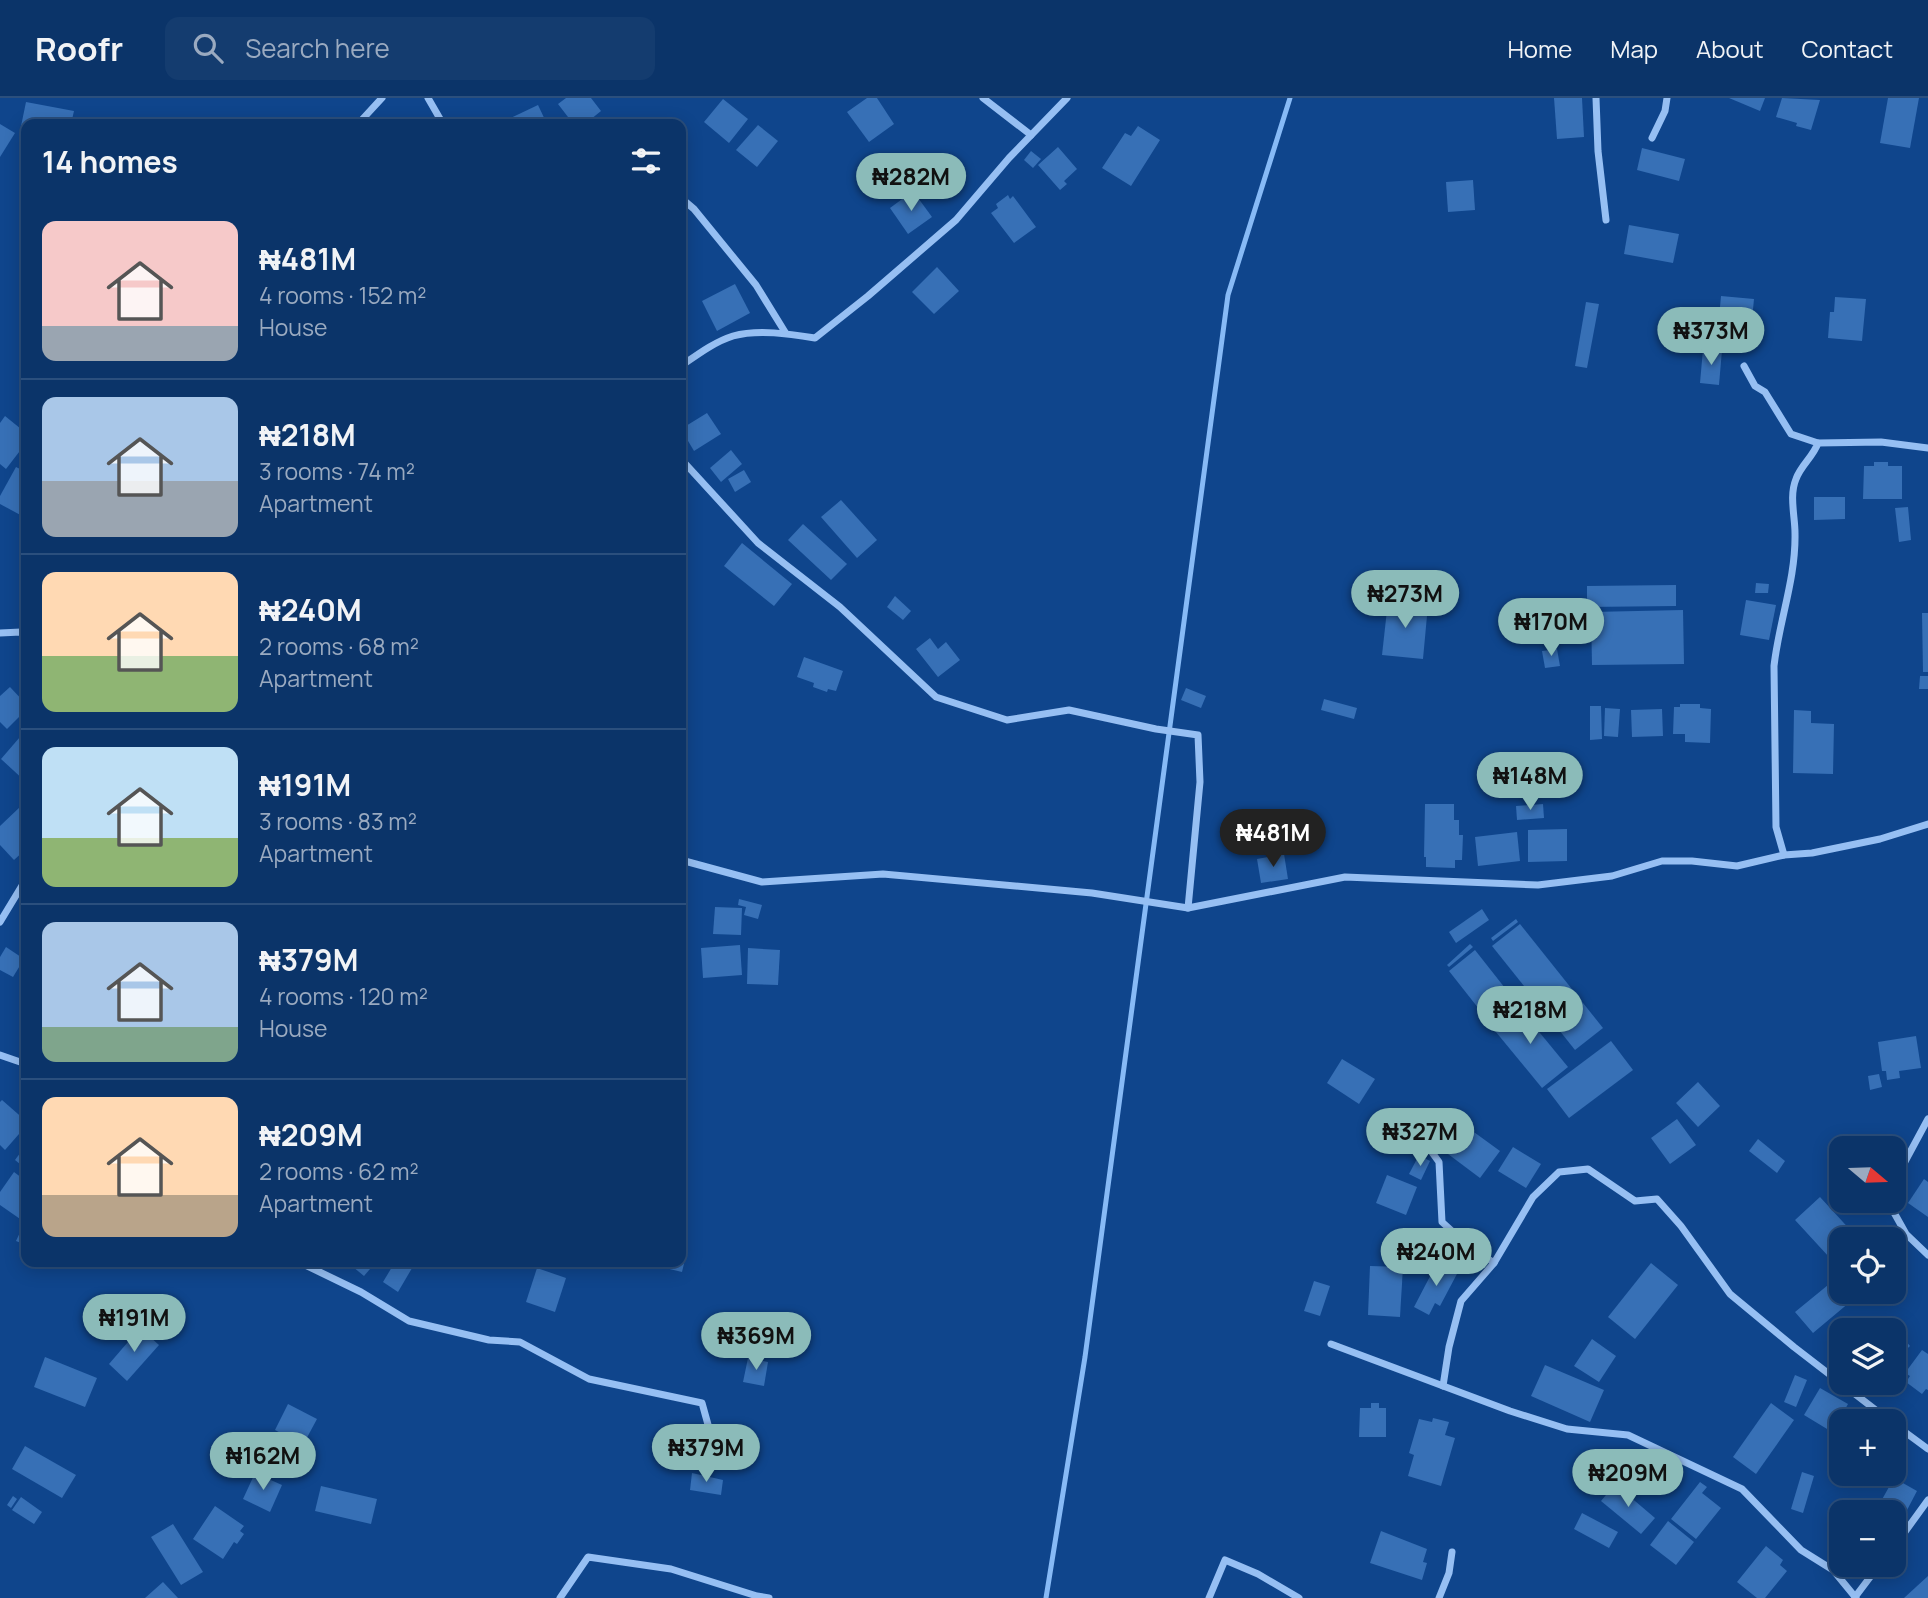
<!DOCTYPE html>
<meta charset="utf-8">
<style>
:root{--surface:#0b3469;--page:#143c6f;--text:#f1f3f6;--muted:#9aaac0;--line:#2b4f7d;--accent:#8bbbb9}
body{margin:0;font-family:Manrope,sans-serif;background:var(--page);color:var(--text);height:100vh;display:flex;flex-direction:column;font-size:26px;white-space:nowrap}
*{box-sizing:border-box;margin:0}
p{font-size:23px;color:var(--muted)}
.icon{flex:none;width:38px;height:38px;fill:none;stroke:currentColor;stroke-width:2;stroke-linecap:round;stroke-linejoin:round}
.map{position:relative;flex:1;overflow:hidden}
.drawer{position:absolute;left:21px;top:21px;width:665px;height:1148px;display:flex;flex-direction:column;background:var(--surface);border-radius:14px;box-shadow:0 4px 18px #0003,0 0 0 2px var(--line)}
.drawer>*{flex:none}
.needle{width:46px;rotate:109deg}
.fabs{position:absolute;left:1829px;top:1038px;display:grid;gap:14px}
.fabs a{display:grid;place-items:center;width:77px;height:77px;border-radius:14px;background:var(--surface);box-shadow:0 4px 18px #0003,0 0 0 2px var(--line);font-size:35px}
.price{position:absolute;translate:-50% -60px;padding:0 16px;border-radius:24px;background:var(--accent);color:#111;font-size:23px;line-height:46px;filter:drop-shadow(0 2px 4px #0008)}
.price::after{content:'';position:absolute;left:50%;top:42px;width:21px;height:16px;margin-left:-10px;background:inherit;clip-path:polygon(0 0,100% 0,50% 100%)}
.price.on{background:#222;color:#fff}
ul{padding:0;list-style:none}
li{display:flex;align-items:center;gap:21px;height:175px;padding:0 21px}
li+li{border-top:2px solid var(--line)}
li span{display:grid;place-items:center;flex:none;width:196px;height:140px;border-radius:14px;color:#555}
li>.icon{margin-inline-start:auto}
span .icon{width:84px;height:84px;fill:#fffc;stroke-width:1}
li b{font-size:30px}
h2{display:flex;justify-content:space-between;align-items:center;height:84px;padding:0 21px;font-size:30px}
header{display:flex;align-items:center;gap:42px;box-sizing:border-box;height:98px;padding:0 35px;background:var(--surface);border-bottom:2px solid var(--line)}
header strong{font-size:33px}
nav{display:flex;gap:38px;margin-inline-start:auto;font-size:24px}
.search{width:490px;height:63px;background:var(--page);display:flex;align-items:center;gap:18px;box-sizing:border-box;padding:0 24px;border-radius:14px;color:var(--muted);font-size:26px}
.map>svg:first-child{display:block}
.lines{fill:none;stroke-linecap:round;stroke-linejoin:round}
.stream{stroke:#87baf6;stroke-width:5}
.building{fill:#3770b6}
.minor{stroke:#96bff3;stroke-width:7}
</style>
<header>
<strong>Roofr</strong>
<div class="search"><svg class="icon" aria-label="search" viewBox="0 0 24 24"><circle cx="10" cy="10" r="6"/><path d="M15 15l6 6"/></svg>Search here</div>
<nav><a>Home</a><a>Map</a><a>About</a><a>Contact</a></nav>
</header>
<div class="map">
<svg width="1928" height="1500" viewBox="0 0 1928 1500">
<rect width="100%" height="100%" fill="#0f458c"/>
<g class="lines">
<path class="stream" d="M1046 1500 1085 1259 1228 197 1290 0"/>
</g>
<g class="building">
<path d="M566 0H591L601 13 585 26H568L565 22 568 19 558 6Z"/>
<path d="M867 0H877L894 26 869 44 847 14Z"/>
<path d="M1554 0H1582L1584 39 1557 41Z"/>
<path d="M1729 0H1765L1760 13Z"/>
<path d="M1782 0 1820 2 1811 32 1796 28 1797 25 1776 19Z"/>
<path d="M1888 0H1919L1910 50 1880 45Z"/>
<path d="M723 1 748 21 729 45 704 24Z"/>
<path d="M26 4 74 13 71 26H26V34L20 33Z"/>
<path d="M538 7 547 26H503L502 24Z"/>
<path d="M0 26 15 35 0 59Z"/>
<path d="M758 27 778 43 757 69 736 52Z"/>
<path d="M1138 28 1160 42 1131 88 1102 70 1125 35 1131 38Z"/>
<path d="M1058 49 1077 71 1064 83 1067 86 1060 92 1038 67Z"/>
<path d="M1642 50 1685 61 1679 83 1637 72Z"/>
<path d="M1031 53 1041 61 1033 70 1024 62Z"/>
<path d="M1473 82 1475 112 1448 114 1446 84Z"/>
<path d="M913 93 932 119 908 136 890 110Z"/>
<path d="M1008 97 1010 101 1013 98 1036 129 1014 145 991 115 998 110 996 106Z"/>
<path d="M1629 127 1679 136 1673 165 1624 156Z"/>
<path d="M937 169 959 193 934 216 912 194Z"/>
<path d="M26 170V185L19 180Z"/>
<path d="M735 186 750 215 717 233 702 203Z"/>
<path d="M1721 198 1754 201 1751 232 1718 230Z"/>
<path d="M1835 199 1866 201 1862 243 1828 240 1830 214H1834Z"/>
<path d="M1586 204 1599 206 1587 270 1575 268Z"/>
<path d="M1703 251 1722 252 1719 287 1700 285Z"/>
<path d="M707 315 721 336 694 353 681 331Z"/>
<path d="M5 318 26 335V345L6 371 0 366V325Z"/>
<path d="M731 352 742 366 721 384 710 370Z"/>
<path d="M1874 364H1888V368H1902V401H1863L1864 368H1874Z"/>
<path d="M16 369 26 374V420L0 406V398Z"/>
<path d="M744 372 751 384 735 394 728 381Z"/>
<path d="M1814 399H1845V421L1814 422Z"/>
<path d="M841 402 877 442 857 460 821 419Z"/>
<path d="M1908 409 1911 442 1899 444 1895 410Z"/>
<path d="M803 426 847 466 831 482 788 442Z"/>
<path d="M742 445 792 486 774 508 724 468Z"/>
<path d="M1756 485 1769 486 1768 495H1755Z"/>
<path d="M1676 487V508L1587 509V488Z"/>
<path d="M895 498 911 513 903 522 887 509Z"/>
<path d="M1746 502 1776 507 1769 542 1740 537Z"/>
<path d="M1388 503 1428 507 1423 561 1382 557Z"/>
<path d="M1683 512 1684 566 1592 567 1591 514Z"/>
<path d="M1922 515H1928V574H1923Z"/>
<path d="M930 540 938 551 946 544 960 562 938 579 916 551Z"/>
<path d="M1557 551 1560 568 1545 570 1542 553Z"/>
<path d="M804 559 843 573 836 593 828 591 827 594 813 589 814 585 797 579Z"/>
<path d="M1920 578H1928V591H1919Z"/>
<path d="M10 589 26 606V612L7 631 0 624V598Z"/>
<path d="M1186 590 1206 598 1201 610 1181 602Z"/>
<path d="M1324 601 1357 610 1354 621 1321 612Z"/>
<path d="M1680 606H1700V610L1711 611 1710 645 1685 644V636H1673L1674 609H1680Z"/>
<path d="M1590 608H1601L1602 641 1590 642Z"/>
<path d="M1605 610 1620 611 1618 639 1604 638Z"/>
<path d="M1662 611 1663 638 1632 639 1631 612Z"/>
<path d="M1794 612 1811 613V625L1834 626 1833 676 1793 675Z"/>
<path d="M26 632V684L1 661Z"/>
<path d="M1425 706H1454V722H1459V737H1463L1462 762H1455V770L1426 769V759H1424Z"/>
<path d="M1543 706 1544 720 1517 722 1516 708Z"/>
<path d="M20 709 26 716V751L14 762 0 747V728Z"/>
<path d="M1567 731V763L1528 764V732Z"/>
<path d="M1517 734 1520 763 1478 768 1475 739Z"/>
<path d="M1284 756 1288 781 1261 785 1257 761Z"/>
<path d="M739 801 762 807 758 821 744 817 746 809 738 807Z"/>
<path d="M715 809 742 810 741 837 713 836Z"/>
<path d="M1482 811 1489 822 1456 845 1449 834Z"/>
<path d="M1516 821 1518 824 1493 843 1491 840Z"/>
<path d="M1520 826 1603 930 1575 952 1492 848Z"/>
<path d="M1470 846 1473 849 1449 869 1447 867Z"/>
<path d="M740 847 742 877 703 880 701 850Z"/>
<path d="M6 849 24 861 13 879 0 872V859Z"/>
<path d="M748 850 780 852 778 887 747 886Z"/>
<path d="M1475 852 1516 904 1490 925 1449 873Z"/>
<path d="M1517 907 1568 969 1542 990 1491 928Z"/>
<path d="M1916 938 1921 970 1899 973 1900 980 1887 982 1886 973H1882L1878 944Z"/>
<path d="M1611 943 1633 972 1569 1020 1547 991Z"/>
<path d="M1342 961 1375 981 1359 1006 1327 985Z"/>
<path d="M1879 976 1882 989 1870 992 1868 978Z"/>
<path d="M1698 984 1720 1008 1698 1029 1676 1005Z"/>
<path d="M2 1002 26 1023V1028L5 1052 0 1047V1004Z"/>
<path d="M1677 1021 1696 1047 1670 1066 1651 1040Z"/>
<path d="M1467 1029 1500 1053 1480 1080 1448 1056Z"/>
<path d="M1758 1041 1785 1063 1777 1075 1749 1053Z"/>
<path d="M26 1047V1071L15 1062Z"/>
<path d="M1513 1049 1541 1066 1526 1090 1498 1073Z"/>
<path d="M1841 1052V1069L1832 1060Z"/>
<path d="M1419 1057 1430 1063 1421 1082 1409 1076Z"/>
<path d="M14 1074 26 1083V1118L23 1123 0 1107V1094Z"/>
<path d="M1387 1077 1417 1089 1406 1117 1376 1105Z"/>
<path d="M1924 1081 1928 1084V1119L1908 1105Z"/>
<path d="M1820 1099 1854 1136 1848 1141H1841V1148L1829 1159 1795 1122Z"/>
<path d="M23 1128 26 1129V1147L16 1143Z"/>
<path d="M681 1151 687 1153 682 1174 653 1167 654 1164H681Z"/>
<path d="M1438 1163 1458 1174 1440 1208 1435 1205 1429 1217 1414 1209Z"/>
<path d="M347 1164H376L364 1178Z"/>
<path d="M395 1164 415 1165 398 1194 383 1184Z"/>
<path d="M1651 1165 1678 1187 1635 1241 1608 1219Z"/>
<path d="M1370 1168 1403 1169 1400 1219 1368 1217Z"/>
<path d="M537 1170 566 1180 555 1214 526 1204Z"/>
<path d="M1894 1174 1906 1185 1885 1207 1870 1194H1894Z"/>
<path d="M1839 1178 1841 1180V1194H1852L1856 1199 1813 1235 1795 1214Z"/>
<path d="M1314 1183 1330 1188 1320 1218 1304 1213Z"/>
<path d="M1885 1224 1892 1232H1876Z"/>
<path d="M1894 1229 1910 1248 1894 1263Z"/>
<path d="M140 1230 159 1247 127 1283 109 1266Z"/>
<path d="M1592 1241 1616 1258 1599 1284 1574 1268Z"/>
<path d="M1922 1252 1928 1256V1292L1926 1291 1922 1296 1906 1284 1910 1278 1905 1275Z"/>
<path d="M45 1259 97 1280 85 1309 34 1289Z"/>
<path d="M748 1260 768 1264 764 1288 743 1284Z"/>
<path d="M1545 1267 1604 1292 1590 1324 1531 1298Z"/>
<path d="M1795 1277 1807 1282 1796 1309 1784 1304Z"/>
<path d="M1820 1290 1848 1306 1832 1334 1804 1317Z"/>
<path d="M1371 1305H1379V1310H1386V1339H1359L1360 1310H1371Z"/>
<path d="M1771 1305 1794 1322 1756 1376 1733 1359Z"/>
<path d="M288 1306 317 1321 303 1347 275 1332Z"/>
<path d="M1433 1320 1449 1324 1445 1337 1455 1340 1441 1388 1408 1378 1414 1357 1409 1355 1419 1321 1432 1324Z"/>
<path d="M25 1348 76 1377 62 1400 12 1371Z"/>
<path d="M1802 1374 1814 1378 1803 1415 1791 1411Z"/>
<path d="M255 1375 282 1387 270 1414 243 1401Z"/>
<path d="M692 1375 723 1382 721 1397 690 1392Z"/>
<path d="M1873 1376H1881L1886 1377 1884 1383 1872 1378Z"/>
<path d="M1894 1380 1917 1393 1894 1437V1414H1875Z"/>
<path d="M1700 1384 1707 1389 1702 1395 1721 1410 1696 1441 1671 1421Z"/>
<path d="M1615 1386 1655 1420 1641 1436 1601 1403Z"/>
<path d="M321 1388 377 1401 371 1426 315 1413Z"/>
<path d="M13 1398 17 1401 11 1410 7 1407Z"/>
<path d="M21 1399 42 1414 34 1426 12 1412Z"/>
<path d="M215 1408 244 1428 240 1433 244 1436 237 1446 234 1444 223 1461 193 1441Z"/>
<path d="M1582 1415 1618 1434 1609 1450 1574 1431Z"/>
<path d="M1668 1423 1694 1444 1676 1467 1650 1447Z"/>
<path d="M173 1426 203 1474 181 1487 151 1439Z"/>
<path d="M1381 1433 1427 1451 1423 1464 1427 1465 1422 1482 1370 1465Z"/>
<path d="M1766 1448 1783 1462 1780 1467 1787 1473 1765 1500H1757L1737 1484Z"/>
<path d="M1928 1478V1500H1904Z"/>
<path d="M163 1484 178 1500H145Z"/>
</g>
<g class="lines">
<g class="minor">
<path d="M428 0 443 26"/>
<path d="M983 0 1031 37"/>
<path d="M1596 0 1598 53 1606 122"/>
<path d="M358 26 382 0"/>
<path d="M1652 40 1665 13 1667 0"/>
<path d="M681 100 694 111 756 187 785 234"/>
<path d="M681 268C697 257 714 244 733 238 758 231 790 236 815 240L868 198 956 122 1009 60 1067 0"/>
<path d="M1744 268 1755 288 1765 294 1791 336 1818 345C1813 359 1801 367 1796 381 1789 398 1795 418 1795 435 1796 481 1779 523 1774 568L1776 729 1784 757"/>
<path d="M1818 345 1881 344 1928 350"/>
<path d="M681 361 758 445 840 509 936 599 1007 622 1069 612 1156 631 1198 637 1200 684 1188 810"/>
<path d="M0 535 21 534 26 536"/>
<path d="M681 762 762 784 883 776 1092 795 1188 810 1345 779 1538 787 1612 778 1662 763H1692L1737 768 1784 757 1812 755 1880 741 1928 726"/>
<path d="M0 824 26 781"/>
<path d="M0 957 26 966"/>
<path d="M1390 1016 1428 1049 1439 1064 1442 1124 1463 1143 1494 1165"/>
<path d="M1894 1084 1928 1021"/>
<path d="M1887 1102 1906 1136 1928 1157"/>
<path d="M299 1164 361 1194 409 1223 489 1242 520 1244 589 1281 702 1305 712 1341"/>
<path d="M1331 1246 1510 1313 1567 1331 1628 1337 1742 1391 1801 1452 1833 1472 1856 1500"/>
<path d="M1443 1288 1449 1249 1461 1203 1494 1165 1533 1099 1559 1074 1588 1071 1635 1103 1657 1101 1681 1128 1730 1196 1794 1249 1890 1323"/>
<path d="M1894 1326 1928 1351"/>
<path d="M1894 1449 1928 1402"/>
<path d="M1855 1499 1880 1466"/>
<path d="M560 1500 588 1459 671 1471 757 1498 769 1500"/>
<path d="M1209 1500 1225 1462 1258 1476 1299 1500"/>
<path d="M1439 1500 1449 1475 1452 1454"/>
</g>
</g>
</svg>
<div class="fabs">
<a><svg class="needle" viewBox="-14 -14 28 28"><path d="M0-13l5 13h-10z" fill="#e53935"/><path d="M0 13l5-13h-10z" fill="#9aaac0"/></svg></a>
<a><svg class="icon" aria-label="locate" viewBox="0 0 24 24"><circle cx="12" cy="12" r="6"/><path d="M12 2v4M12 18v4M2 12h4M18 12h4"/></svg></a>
<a><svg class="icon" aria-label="layers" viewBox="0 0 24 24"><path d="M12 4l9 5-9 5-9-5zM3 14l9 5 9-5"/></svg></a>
<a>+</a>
<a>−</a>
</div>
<b class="price" style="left:911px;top:115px">₦282M</b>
<b class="price" style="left:1711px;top:269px">₦373M</b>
<b class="price" style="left:1405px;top:532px">₦273M</b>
<b class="price" style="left:1551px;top:560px">₦170M</b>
<b class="price" style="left:1530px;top:714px">₦148M</b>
<b class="price on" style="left:1273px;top:771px">₦481M</b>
<b class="price" style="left:1530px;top:948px">₦218M</b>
<b class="price" style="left:1420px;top:1070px">₦327M</b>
<b class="price" style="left:1436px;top:1190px">₦240M</b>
<b class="price" style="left:134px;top:1256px">₦191M</b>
<b class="price" style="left:756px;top:1274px">₦369M</b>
<b class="price" style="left:706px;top:1386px">₦379M</b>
<b class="price" style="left:263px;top:1394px">₦162M</b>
<b class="price" style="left:1628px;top:1411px">₦209M</b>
<section class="drawer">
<h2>14 homes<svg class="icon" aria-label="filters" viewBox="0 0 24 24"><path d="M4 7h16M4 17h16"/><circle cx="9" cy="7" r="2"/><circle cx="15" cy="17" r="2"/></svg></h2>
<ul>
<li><span style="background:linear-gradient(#f6c9c9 75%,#9aa5b1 0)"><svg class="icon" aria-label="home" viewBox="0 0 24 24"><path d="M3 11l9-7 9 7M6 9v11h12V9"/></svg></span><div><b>₦481M</b><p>4 rooms · 152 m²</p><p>House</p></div></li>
<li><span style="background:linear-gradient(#a9c7e8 60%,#9aa5b1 0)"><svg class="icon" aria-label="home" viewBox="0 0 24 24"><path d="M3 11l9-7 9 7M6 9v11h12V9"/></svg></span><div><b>₦218M</b><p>3 rooms · 74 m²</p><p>Apartment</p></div></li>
<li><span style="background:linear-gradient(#ffd9b3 60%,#8fb573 0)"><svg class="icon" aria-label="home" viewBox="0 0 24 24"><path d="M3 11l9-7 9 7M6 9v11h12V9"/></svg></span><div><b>₦240M</b><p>2 rooms · 68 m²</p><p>Apartment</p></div></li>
<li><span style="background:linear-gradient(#bfe0f5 65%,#8fb573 0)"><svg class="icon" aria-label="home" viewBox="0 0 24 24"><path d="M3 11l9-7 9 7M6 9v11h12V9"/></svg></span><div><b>₦191M</b><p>3 rooms · 83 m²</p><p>Apartment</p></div></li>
<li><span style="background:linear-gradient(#a9c7e8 75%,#7fa58c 0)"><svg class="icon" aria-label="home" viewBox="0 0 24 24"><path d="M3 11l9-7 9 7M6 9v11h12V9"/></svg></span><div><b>₦379M</b><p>4 rooms · 120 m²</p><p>House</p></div></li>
<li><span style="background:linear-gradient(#ffd9b3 70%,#b9a48a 0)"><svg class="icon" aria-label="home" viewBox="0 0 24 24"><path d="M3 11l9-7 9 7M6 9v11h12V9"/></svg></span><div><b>₦209M</b><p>2 rooms · 62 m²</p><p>Apartment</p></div></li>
</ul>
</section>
</div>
